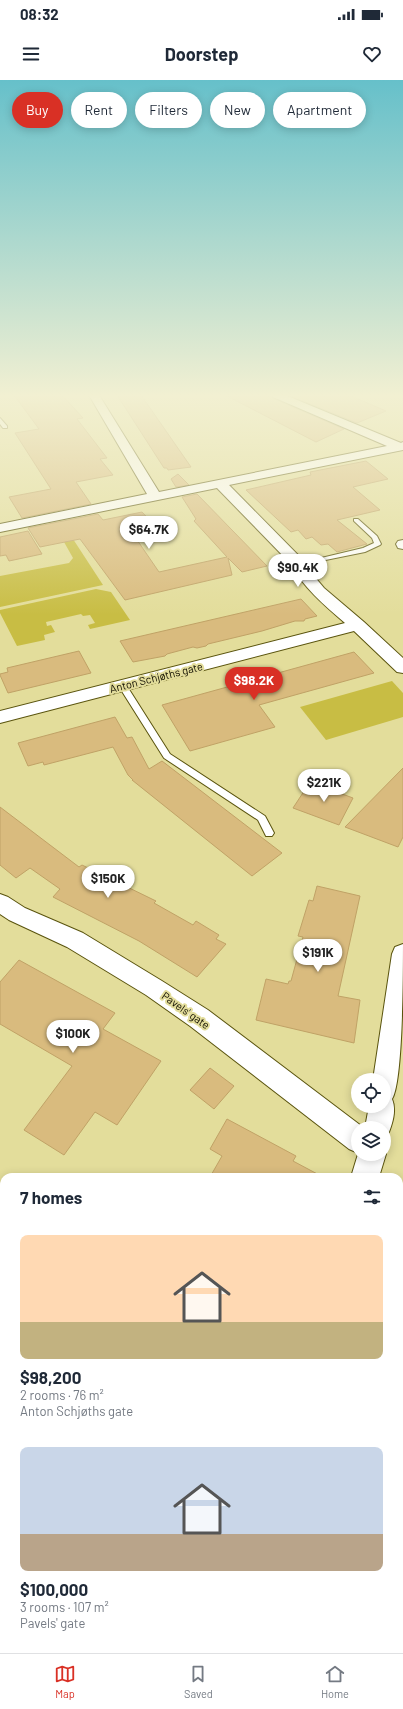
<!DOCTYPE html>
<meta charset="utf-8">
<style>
:root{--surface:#fff;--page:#f2f2f3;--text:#1f2937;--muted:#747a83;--line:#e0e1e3;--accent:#d93025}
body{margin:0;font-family:Barlow,sans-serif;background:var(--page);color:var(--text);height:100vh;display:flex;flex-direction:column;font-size:15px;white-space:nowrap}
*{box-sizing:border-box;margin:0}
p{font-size:13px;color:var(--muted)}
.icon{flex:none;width:22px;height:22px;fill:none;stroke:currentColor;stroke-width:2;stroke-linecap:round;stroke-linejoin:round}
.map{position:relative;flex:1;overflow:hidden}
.details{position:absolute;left:0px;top:1093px;width:403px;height:480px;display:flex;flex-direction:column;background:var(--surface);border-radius:12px 12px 0 0;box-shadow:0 2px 10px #0003}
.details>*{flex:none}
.hud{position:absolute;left:12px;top:12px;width:379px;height:36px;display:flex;gap:8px}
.fabs{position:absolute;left:351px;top:993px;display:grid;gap:8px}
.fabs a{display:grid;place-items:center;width:40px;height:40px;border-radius:50%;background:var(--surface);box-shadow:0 2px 10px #0003;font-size:20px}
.price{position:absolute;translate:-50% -34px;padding:0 9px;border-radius:14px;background:#fff;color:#222;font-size:13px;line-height:26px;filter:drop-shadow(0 1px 2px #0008)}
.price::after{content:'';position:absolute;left:50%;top:24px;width:12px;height:9px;margin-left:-6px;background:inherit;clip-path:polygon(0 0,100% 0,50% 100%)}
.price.active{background:var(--accent);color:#fff}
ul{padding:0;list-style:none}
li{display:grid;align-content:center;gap:8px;height:212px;padding:0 20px}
li span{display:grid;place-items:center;height:124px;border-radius:8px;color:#555}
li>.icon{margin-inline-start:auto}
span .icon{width:72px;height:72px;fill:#fffc;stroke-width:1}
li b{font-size:17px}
h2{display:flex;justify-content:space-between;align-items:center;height:48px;padding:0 20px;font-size:17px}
.tag{padding:0 14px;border-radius:18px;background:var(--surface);box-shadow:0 2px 10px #0003;font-size:14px;line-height:36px}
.tag.active{background:var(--accent);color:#fff}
.status{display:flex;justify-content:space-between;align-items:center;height:28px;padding:0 20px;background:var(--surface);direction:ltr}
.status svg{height:11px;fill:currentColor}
header{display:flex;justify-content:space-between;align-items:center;height:52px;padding:0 20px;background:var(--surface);font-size:18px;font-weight:700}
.menu{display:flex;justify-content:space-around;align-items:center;height:56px;border-top:1px solid var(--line);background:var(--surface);font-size:11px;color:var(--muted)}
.menu a{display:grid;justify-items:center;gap:2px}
.menu .active{color:var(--accent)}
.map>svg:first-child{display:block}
.green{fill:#c8bd44}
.building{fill:#d9bb7e;stroke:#c0a266}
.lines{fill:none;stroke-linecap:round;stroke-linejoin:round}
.service-casing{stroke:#5a540e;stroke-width:2}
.minor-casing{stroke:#5a540e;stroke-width:2}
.service{fill:#fff;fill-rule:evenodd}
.minor{fill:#fff;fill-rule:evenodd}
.labels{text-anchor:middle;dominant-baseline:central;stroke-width:4;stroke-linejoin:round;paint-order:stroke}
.street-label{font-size:11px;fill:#120f00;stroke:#e3dd9b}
</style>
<div class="status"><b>08:32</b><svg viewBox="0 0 49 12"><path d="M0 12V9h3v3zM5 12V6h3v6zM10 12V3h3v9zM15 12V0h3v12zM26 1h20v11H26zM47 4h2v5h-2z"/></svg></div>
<header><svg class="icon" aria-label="menu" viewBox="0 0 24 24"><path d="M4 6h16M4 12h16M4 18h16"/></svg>Doorstep<svg class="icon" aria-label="heart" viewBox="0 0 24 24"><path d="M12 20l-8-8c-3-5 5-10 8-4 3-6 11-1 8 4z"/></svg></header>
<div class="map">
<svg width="403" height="1573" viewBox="0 0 403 1573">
<rect width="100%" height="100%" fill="#e3dd9b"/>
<g class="green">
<path d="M67 459H73L103 505 0 527V496L69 483 73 478 64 462Z"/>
<path d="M96 509 111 512 130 540 90 549 88 545 95 543 90 535 83 536 81 534 46 542 47 546 51 545 55 552 44 555 45 560 17 566 0 533V530Z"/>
<path d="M392 601 403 613V637L326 660 300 627Z"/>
</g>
<g class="building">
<path d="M14 315H62L83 338 77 339 107 378 100 379 113 395 76 402 91 424 22 438 9 417 51 409 15 353 39 349Z"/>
<path d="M117 315H141L191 387 168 390 167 388H164Z"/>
<path d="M225 315H271L272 318 344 349 316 362Z"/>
<path d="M288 315H349L386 331 357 343Z"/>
<path d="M366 381 388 399 353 407 380 430 337 440 367 464 337 472 328 464 321 465 312 457 306 459 298 450 291 452 246 410 311 395 310 392Z"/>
<path d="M178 394 189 405 176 407 171 399Z"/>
<path d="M197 414 267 486 242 492 228 478 232 495 125 520 80 459 40 467 28 448 98 434 103 440 142 432 157 448 133 454 159 492 227 477 194 441 196 439 182 417Z"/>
<path d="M28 451 42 474 9 481 6 475 0 476V457Z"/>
<path d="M301 519 317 536 305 539 304 541H295L262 551 208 564 206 566 197 568 193 567 167 574 165 576 133 582 120 561Z"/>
<path d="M79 571 91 593 8 613 0 595V594L8 592 7 588Z"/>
<path d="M354 572 374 593 259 625 275 647 190 671 162 625Z"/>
<path d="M115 637 127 658 132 657 149 689 162 681 282 773 252 796 132 700H133L128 695 113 667 44 685 43 682 28 686 18 663Z"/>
<path d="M403 688V757L398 767 345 747Z"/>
<path d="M310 702 353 718 339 745 293 728Z"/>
<path d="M0 727 79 787 82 785 156 821 154 823 193 845 196 841 219 855 216 859 226 864 197 897 139 861 53 817 60 809 30 788 16 798 0 785Z"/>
<path d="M317 806 360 816 338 916 360 920 354 963 256 940 266 899 288 904 289 901H291L303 857 298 856 309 820 313 821Z"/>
<path d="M19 880 115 933 103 949 161 981 117 1045 95 1032 64 1075 24 1050 72 986 0 944V902Z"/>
<path d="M210 988 234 1006 214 1029 190 1010Z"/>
<path d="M227 1039 296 1076 293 1081 323 1097H210L222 1076 210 1069Z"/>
</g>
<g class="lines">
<g class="service-casing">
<g id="service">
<path d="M0 338 7 346V348H3L0 344Z"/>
<path d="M354 439H358L377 456 381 464 380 465 365 472 296 486V484L363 468 374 463 372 458 354 441Z"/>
<path d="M122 602 125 603 170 674 265 736 274 753 272 756H266L258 740 164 678 118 605Z"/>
</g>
</g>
<g class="minor-casing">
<g id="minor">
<path d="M89 315H99L159 412 387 366 273 317 272 315H285L401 363 403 362V370L229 405 300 477 308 489 324 508 364 542 403 578V593L397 592 354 551 0 643V631L345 543C324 525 303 507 289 482L217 408 0 452V444L147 414Z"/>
<path d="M403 460V469L398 468 396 464 398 461Z"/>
<path d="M0 814 8 817 25 828 83 853 162 901 208 930 364 1048H358V1073L349 1069 190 946 146 915 67 867 9 840 0 834Z"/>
<path d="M403 864C403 892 403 1002 392 1019 397 1031 392 1045 387 1057L384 1058V1048H365L369 1026H384V1000H373L392 874 395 867Z"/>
<path d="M384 1070 386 1074 379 1097H351L358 1074H384Z"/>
<path d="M136 1569H175L173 1573H134Z"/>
</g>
</g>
<use href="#service" class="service"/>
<use href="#minor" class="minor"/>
</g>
<linearGradient id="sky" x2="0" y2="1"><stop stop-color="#66c0ca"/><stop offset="0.59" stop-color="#f2f0d2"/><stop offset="1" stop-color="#f2f0d2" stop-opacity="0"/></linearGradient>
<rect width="403" height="535" fill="url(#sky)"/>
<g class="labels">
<g class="street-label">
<text transform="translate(156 597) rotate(-14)">Anton Schjøths gate</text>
<text transform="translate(186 930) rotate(35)">Pavels' gate</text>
</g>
</g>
</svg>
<div class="fabs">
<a><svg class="icon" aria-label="locate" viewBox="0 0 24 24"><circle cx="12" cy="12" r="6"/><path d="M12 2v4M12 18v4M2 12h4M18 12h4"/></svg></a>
<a><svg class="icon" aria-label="layers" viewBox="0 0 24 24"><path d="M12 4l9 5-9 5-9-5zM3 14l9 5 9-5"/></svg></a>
</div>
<b class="price" style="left:149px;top:470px">$64.7K</b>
<b class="price" style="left:298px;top:508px">$90.4K</b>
<b class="price active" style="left:254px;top:621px">$98.2K</b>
<b class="price" style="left:324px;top:723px">$221K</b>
<b class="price" style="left:108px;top:819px">$150K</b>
<b class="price" style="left:318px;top:893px">$191K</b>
<b class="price" style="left:73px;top:974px">$100K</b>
<div class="hud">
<a class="tag active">Buy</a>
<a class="tag">Rent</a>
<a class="tag">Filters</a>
<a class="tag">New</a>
<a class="tag">Apartment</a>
</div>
<section class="details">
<h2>7 homes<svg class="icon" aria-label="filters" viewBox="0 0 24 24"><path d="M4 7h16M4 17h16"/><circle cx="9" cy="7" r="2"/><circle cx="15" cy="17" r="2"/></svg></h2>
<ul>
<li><span style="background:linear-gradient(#ffd9b3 70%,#c2b280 0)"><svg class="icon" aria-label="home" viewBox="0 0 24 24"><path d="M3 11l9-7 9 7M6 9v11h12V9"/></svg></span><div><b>$98,200</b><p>2 rooms · 76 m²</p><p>Anton Schjøths gate</p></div></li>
<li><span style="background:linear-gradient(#c9d6e8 70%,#b9a48a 0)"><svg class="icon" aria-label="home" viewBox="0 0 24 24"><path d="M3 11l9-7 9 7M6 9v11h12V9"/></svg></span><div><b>$100,000</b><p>3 rooms · 107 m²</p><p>Pavels' gate</p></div></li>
</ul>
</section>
</div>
<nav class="menu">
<a class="active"><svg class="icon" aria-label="map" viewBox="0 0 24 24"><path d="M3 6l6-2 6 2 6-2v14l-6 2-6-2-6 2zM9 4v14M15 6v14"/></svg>Map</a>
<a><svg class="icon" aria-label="saved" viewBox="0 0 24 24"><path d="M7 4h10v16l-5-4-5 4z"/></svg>Saved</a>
<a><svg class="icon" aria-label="home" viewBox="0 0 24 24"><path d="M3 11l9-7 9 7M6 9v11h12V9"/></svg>Home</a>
</nav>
